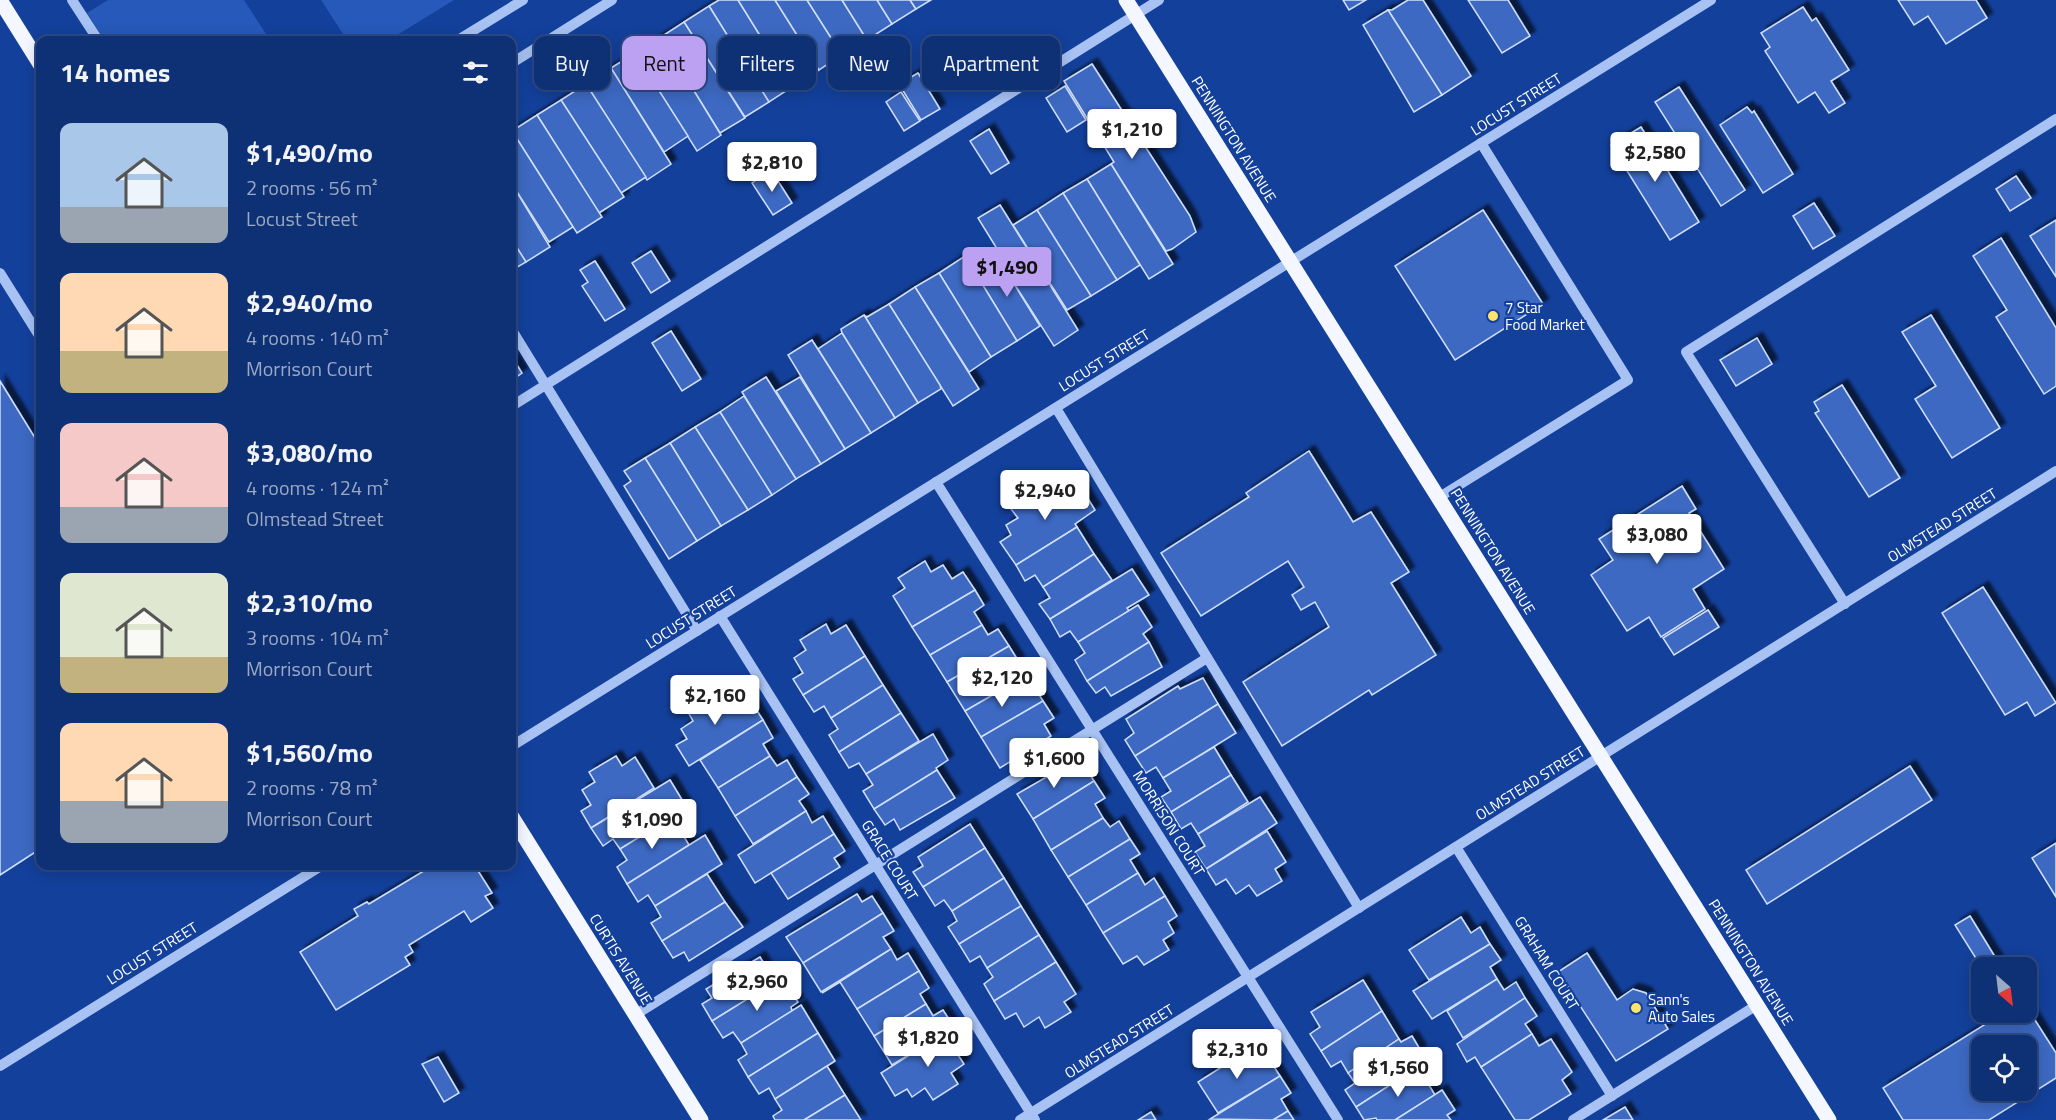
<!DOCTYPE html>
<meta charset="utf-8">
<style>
:root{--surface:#0e3074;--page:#173879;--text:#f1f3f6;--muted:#9ba9c5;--line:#2e4b86;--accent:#bca0f2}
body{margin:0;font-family:"Titillium Web",sans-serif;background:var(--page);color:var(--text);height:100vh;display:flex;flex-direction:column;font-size:22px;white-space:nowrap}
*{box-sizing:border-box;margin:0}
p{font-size:20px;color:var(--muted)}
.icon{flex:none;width:33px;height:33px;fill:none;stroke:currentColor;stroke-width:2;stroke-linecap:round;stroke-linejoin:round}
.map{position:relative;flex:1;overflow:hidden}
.details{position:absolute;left:36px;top:36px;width:480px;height:834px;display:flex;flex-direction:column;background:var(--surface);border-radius:12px;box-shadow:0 3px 15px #0003,0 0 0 2px var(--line)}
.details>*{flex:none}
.guide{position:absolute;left:534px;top:36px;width:570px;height:54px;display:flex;gap:12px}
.needle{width:39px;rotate:152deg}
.buttons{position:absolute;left:1971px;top:957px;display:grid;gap:12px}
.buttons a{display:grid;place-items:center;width:66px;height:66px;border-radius:12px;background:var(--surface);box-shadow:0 3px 15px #0003,0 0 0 2px var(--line);font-size:30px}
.price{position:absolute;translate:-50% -51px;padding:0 14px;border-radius:6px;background:#fff;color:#222;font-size:20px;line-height:39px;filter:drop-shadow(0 2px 3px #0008)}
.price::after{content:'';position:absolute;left:50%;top:36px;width:18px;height:14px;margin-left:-9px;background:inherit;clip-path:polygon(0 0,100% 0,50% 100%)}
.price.current{background:var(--accent);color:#111}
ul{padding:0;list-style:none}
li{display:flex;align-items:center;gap:18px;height:150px;padding:0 24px}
li span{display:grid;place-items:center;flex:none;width:168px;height:120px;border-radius:12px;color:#555}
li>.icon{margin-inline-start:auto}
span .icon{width:72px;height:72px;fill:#fffc;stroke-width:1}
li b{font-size:26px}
h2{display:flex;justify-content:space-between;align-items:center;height:72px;padding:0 24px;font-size:26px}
.tag{padding:0 21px;border-radius:12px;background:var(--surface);box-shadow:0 3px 15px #0003,0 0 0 2px var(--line);font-size:21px;line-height:54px}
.tag.current{background:var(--accent);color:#111}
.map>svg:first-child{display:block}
.green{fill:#2659b9}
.building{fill:#3c69c2;stroke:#cfdffd;stroke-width:1.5;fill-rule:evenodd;filter:url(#shadow)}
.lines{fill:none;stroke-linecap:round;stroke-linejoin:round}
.minor{stroke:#a7c2f3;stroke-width:10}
.major{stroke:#f4f7ff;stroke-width:15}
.poi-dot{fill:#ffe46a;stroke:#13409b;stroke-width:2}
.labels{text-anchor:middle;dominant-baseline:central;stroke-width:4.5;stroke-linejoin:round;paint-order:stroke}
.street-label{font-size:15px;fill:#fff;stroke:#13409b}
.poi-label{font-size:15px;fill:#fff;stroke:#13409b;text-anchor:start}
</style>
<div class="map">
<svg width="2056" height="1120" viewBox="0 0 2056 1120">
<defs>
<filter id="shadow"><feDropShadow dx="5.5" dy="-5.5" stdDeviation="1.5" flood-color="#0009"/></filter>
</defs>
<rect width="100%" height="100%" fill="#13409b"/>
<g class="green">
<path d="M108 0H244L270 40H104L87 13Z"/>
<path d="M321 0H454L389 40H347Z"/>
</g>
<g class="building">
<path d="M719 0H738L792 87 769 102 709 6Z"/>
<path d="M738 0H775L819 70 792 87Z"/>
<path d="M775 0H807L842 55 819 70Z"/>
<path d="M807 0H842L867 40 842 55Z"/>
<path d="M842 0H877L892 24 867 40Z"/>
<path d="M877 0H910L916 9 892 24Z"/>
<path d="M910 0H931L916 9Z"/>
<path d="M1343 0H1366L1349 10Z"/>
<path d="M1408 0H1423L1471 76 1442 95 1388 10H1392Z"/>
<path d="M1468 0H1508L1530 36 1502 53Z"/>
<path d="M1898 0H1976L1987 18 1946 44 1928 16 1914 25Z"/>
<path d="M709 6 769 102 745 117 684 22Z"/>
<path d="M1803 7 1812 21 1816 18 1849 70 1831 81 1845 103 1829 113 1815 92 1798 103 1765 51 1770 47 1761 33Z"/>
<path d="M1388 10 1442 95 1414 112 1363 25Z"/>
<path d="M684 22 745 118 720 133 661 37Z"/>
<path d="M661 37 721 135 697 151 635 53Z"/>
<path d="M635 53 688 136 664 152 611 68Z"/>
<path d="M1092 64 1190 216 1196 232 1172 249 1166 251 1111 164 1114 162 1064 81Z"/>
<path d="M611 68 671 164 647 180 586 84Z"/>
<path d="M918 73 940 109 921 120 899 84Z"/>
<path d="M586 84 646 177 621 193 561 100Z"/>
<path d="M1065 86 1086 120 1067 132 1046 98Z"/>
<path d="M1679 87 1745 190 1721 206 1655 102Z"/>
<path d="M901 92 920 121 904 131 886 102Z"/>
<path d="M561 100 624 197 599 213 537 115Z"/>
<path d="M1747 107 1752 113 1754 111 1793 174 1763 193 1720 125Z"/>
<path d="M537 115 602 217 577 233 512 131Z"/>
<path d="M1641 127 1699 222 1670 240 1611 145Z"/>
<path d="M989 129 1009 163 991 174 970 141Z"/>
<path d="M512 131 573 227 549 242 512 184Z"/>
<path d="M1111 164 1173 264 1149 279 1087 179Z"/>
<path d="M771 170 792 203 773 215 752 183Z"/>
<path d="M2016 176 2031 198 2010 211 1996 189Z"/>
<path d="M1087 179 1140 265 1117 280 1063 193Z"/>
<path d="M512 184 550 247 526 262 512 240Z"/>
<path d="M1063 193 1117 280 1091 296 1037 210Z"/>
<path d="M1814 203 1835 236 1813 249 1793 216Z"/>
<path d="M1000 205 1078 330 1054 346 996 255 999 252 978 218Z"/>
<path d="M1037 210 1091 296 1067 310 1013 225Z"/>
<path d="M1483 210 1543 304 1455 360 1395 266Z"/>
<path d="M2056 220V277L2030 236Z"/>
<path d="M2001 238 2056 328V386L2044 394 1996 317 2007 310 1973 256Z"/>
<path d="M512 240 526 262 514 269 512 265Z"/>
<path d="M651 251 670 281 651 293 632 263Z"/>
<path d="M996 255 1040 326 1017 341 973 269Z"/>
<path d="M965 256 1017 341 991 357 939 273Z"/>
<path d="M595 261 625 309 605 321 582 286 588 282 580 270Z"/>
<path d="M939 273 991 357 969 372 915 287Z"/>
<path d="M915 287 979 389 953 406 889 304Z"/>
<path d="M889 304 940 385 941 389 918 403 864 315 867 317Z"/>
<path d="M864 315 918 403 895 418 842 333 841 329Z"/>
<path d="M1931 315 2000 428 1952 458 1915 399 1936 386 1902 332Z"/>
<path d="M671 331 701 379 682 391 652 343Z"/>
<path d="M842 333 895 418 871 433 818 349Z"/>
<path d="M1757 338 1772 364 1736 386 1720 360Z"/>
<path d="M812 340 871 433 845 449 788 355Z"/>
<path d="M512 357 522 373 512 380Z"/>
<path d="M766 377 821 464 796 479 742 392Z"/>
<path d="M800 377 845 449 821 464 776 391Z"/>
<path d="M0 381 40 446V849L0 875Z"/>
<path d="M1842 385 1900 478 1869 497 1815 413 1819 411 1814 402Z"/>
<path d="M744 396 796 479 772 495 720 412Z"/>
<path d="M720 412 772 495 748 510 695 427Z"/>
<path d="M695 427 748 510 721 526 670 443Z"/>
<path d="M670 443 721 526 697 541 645 458Z"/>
<path d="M1309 451 1353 522 1371 512 1409 572 1391 583 1436 655 1372 695 1369 690 1282 746 1243 682 1329 627 1315 602 1301 610 1292 595 1304 587 1288 561 1201 616 1161 553 1249 497 1246 493Z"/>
<path d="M645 458 697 541 669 559 624 486 631 481 624 471Z"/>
<path d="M1077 481 1095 510 1075 524 1077 527 1016 565 1000 542 1011 535 1006 525 1018 518 1011 509 1038 492 1044 501Z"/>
<path d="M1682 486 1696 509 1689 513 1724 569 1693 589 1705 609 1661 637 1649 617 1627 631 1591 575 1613 560 1599 539Z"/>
<path d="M1077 527 1094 554 1043 587 1035 575 1025 581 1016 565Z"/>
<path d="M1094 554 1112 580 1050 619 1039 604 1050 598 1043 587Z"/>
<path d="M925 561 931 572 943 565 952 579 963 572 975 590 912 627 893 596 905 588 898 578Z"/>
<path d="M1132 569 1149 595 1127 608 1129 611 1078 642 1070 631 1060 637 1050 619Z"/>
<path d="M1983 587 2056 703 2035 716 2027 702 2005 715 1942 613Z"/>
<path d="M975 590 984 605 974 612 982 625 930 655 912 627Z"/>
<path d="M1138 605 1152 627 1143 634 1149 642 1087 681 1075 660 1085 653 1078 642Z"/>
<path d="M1708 610 1719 627 1674 655 1663 638Z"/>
<path d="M826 624 831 634 846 625 865 656 803 695 793 679 803 673 794 658 806 650 800 640Z"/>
<path d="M982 625 988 635 998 629 1009 646 947 682 930 655Z"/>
<path d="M1149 642 1162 667 1111 696 1105 687 1096 693 1087 681Z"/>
<path d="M1009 646 1019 662 1008 668 1017 681 965 711 947 682Z"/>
<path d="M865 656 883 685 831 718 824 706 814 712 803 695Z"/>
<path d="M1203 678 1218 704 1135 756 1125 740 1134 733 1126 719 1178 686 1180 689Z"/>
<path d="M1017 681 1023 692 1033 685 1043 701 981 737 965 711Z"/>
<path d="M883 685 901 713 839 752 829 735 838 729 831 718Z"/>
<path d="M713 694 719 703 733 695 742 709 752 703 763 720 689 766 676 745 687 739 681 729 693 721 687 710Z"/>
<path d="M1043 701 1054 718 1044 724 1051 736 1000 768 981 737Z"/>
<path d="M1218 704 1236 733 1163 778 1156 767 1146 773 1135 756Z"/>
<path d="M901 713 919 741 866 774 859 763 849 768 839 752Z"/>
<path d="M763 720 773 738 763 744 770 756 718 788 700 760Z"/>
<path d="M933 734 948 760 936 768 937 770 874 809 863 791 873 785 866 774Z"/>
<path d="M1214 747 1231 775 1171 812 1161 797 1171 791 1163 778Z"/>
<path d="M616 756 622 766 635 757 654 788 591 828 581 811 591 805 582 790 595 782 589 772Z"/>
<path d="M770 756 777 766 787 760 797 777 735 816 718 788Z"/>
<path d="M1069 764 1073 771 1083 764 1094 781 1033 819 1017 794Z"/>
<path d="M1910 766 1932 800 1767 904 1746 870Z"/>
<path d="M937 770 955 798 900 830 894 819 885 825 874 809Z"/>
<path d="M1231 775 1248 802 1198 834 1191 823 1181 829 1171 812Z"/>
<path d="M797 777 809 794 799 801 806 811 753 844 735 816Z"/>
<path d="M670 780 687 808 620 849 613 839 603 846 591 828Z"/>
<path d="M1094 781 1105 798 1095 804 1103 818 1051 850 1033 819Z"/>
<path d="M1260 797 1277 823 1206 869 1195 852 1205 846 1198 834Z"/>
<path d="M806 811 812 823 823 816 834 834 755 883 738 855Z"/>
<path d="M672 817 689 845 627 884 617 867 627 860 620 849Z"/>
<path d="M1103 818 1110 827 1119 821 1130 839 1068 877 1051 850Z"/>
<path d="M970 824 985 848 923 887 913 872 923 866 918 857Z"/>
<path d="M1267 831 1286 862 1275 869 1282 881 1257 896 1249 885 1236 894 1226 879 1216 885 1206 869Z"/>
<path d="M834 834 845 851 834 858 840 867 788 899 771 873Z"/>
<path d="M705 835 722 864 655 906 648 895 638 902 627 884Z"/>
<path d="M1130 839 1140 854 1130 860 1138 873 1086 905 1068 877Z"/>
<path d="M2056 843V897L2032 858Z"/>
<path d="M985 848 1004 878 952 911 944 900 935 906 923 887Z"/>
<path d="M432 866H475L492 893 485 896 493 908 471 922 464 911 409 945 413 952 405 957 410 965 336 1010 300 952 358 916 354 909 367 902 369 904Z"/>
<path d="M1138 873 1145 885 1154 878 1165 896 1103 933 1086 905Z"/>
<path d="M707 874 725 902 662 941 651 923 661 917 655 906Z"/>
<path d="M1004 878 1021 906 959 944 948 927 957 921 952 911Z"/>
<path d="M857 894 862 902 872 896 883 913 803 963 786 937Z"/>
<path d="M1165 896 1177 916 1168 922 1174 933 1163 940 1169 950 1144 965 1137 956 1123 964 1103 933Z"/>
<path d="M725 902 743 927 689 961 684 952 673 958 662 941Z"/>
<path d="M1021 906 1039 935 987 968 980 956 970 962 959 944Z"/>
<path d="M883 913 894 931 883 937 891 949 821 992 803 963Z"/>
<path d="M1970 916 2000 965 1997 968H1982L1955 925Z"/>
<path d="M1461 917 1471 933 1480 927 1490 944 1429 980 1409 950Z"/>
<path d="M1039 935 1056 962 994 1001 984 984 993 977 987 968Z"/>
<path d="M1490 944 1501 960 1490 967 1497 979 1432 1019 1413 991Z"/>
<path d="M891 949 897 960 908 953 919 971 857 1009 840 982 822 993Z"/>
<path d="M1587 953 1617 1000 1633 989 1646 993 1668 1029 1616 1061 1558 972Z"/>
<path d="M760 957 775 982 712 1021 702 1004 712 998 706 989Z"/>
<path d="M1056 962 1076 994 1064 1002 1071 1012 1045 1028 1039 1017 1024 1027 1016 1013 1005 1019 994 1001Z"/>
<path d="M919 971 929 988 920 994 926 1004 874 1036 857 1009Z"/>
<path d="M1497 979 1504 990 1516 982 1525 998 1463 1038 1447 1011Z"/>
<path d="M1363 980 1382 1011 1321 1051 1310 1034 1320 1027 1311 1012Z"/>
<path d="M784 981 798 1002 791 1007 792 1011 741 1043 733 1032 723 1038 712 1021 775 982 776 985Z"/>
<path d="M1525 998 1537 1016 1525 1024 1532 1034 1481 1067 1475 1057 1467 1062 1457 1044Z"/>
<path d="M926 1004 933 1016 943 1010 954 1027 892 1065 874 1036Z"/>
<path d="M801 1005 818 1033 748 1077 738 1060 747 1054 741 1043Z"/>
<path d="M2026 1006 2056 1053V1078L1989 1120H1903L1883 1088 2005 1012H2026ZM1982 1046H2026V1090H1982Z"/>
<path d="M1382 1011 1399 1039 1348 1073 1341 1061 1331 1067 1321 1051Z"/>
<path d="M954 1027 964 1044 954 1049 964 1064 951 1073 958 1084 933 1100 925 1088 912 1097 907 1089 895 1096 881 1073Z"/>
<path d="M818 1033 835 1061 775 1099 769 1088 759 1094 748 1077Z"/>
<path d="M1532 1034 1539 1046 1551 1039 1572 1072 1562 1080 1571 1094 1529 1120H1515L1481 1067Z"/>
<path d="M1412 1036 1421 1051 1412 1058 1418 1067 1356 1107 1345 1090 1355 1083 1348 1073 1399 1039 1401 1042Z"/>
<path d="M1250 1049 1260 1065 1269 1059 1280 1076 1218 1113 1198 1082Z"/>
<path d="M438 1057 459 1093 444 1102 422 1064Z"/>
<path d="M827 1066 845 1095 804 1120H775L773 1116 782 1110 775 1099Z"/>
<path d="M1418 1067 1435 1095 1395 1120H1377L1376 1118 1364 1120 1356 1107Z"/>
<path d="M1280 1076 1291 1093 1281 1099 1288 1111 1273 1120 1210 1119Z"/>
<path d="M1442 1090 1455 1110 1447 1115 1451 1120H1395Z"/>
<path d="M845 1095 861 1120H804Z"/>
<path d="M1625 1107 1633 1120H1603Z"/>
<path d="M1288 1111 1294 1120H1273Z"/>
<path d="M1151 1112 1156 1120H1138Z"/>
</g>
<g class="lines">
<g class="minor">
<path d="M72 0 98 40"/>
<path d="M458 40 523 0"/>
<path d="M512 63 612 0"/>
<path d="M0 273 40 337"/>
<path d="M512 330 697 631"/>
<path d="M512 406 1159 0"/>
<path d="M1056 408 1359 908"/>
<path d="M936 482 1338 1120"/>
<path d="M1438 498 1628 380 1481 143"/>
<path d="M1845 604 1686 352 2056 119"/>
<path d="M720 616 1035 1120"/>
<path d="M512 746 1711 0"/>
<path d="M1456 847 1612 1096"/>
<path d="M635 1015 1207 658"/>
<path d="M0 1066 321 866"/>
<path d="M1020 1120 2056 471"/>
<path d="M1573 1120 1757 1005"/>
</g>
<g class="major">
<path d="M0 0 40 64"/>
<path d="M1126 0 1829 1120"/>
<path d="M512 817 701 1120"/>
</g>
</g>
<g class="poi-dot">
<circle cx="1493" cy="316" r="6"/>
<circle cx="1636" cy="1008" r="6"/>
</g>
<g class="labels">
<g class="street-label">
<text transform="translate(1516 104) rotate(-32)">LOCUST STREET</text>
<text transform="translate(1234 139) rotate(58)">PENNINGTON AVENUE</text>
<text transform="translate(1104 360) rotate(-32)">LOCUST STREET</text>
<text transform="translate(1942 525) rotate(-32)">OLMSTEAD STREET</text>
<text transform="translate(1493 551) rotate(58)">PENNINGTON AVENUE</text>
<text transform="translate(691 617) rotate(-32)">LOCUST STREET</text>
<text transform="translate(1530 783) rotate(-32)">OLMSTEAD STREET</text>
<text transform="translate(1169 823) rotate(58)">MORRISON COURT</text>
<text transform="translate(890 860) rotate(58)">GRACE COURT</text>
<text transform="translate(152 953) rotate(-32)">LOCUST STREET</text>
<text transform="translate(621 959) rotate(58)">CURTIS AVENUE</text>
<text transform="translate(1751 962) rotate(58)">PENNINGTON AVENUE</text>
<text transform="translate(1547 963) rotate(58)">GRAHAM COURT</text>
<text transform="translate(1119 1041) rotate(-32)">OLMSTEAD STREET</text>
</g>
<g class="poi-label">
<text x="1505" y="307">7 Star<tspan x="1505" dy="17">Food Market</tspan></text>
<text x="1648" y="999">Sann's<tspan x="1648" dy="17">Auto Sales</tspan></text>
</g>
</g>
</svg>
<div class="buttons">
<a><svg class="needle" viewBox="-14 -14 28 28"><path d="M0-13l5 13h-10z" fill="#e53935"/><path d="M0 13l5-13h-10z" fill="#9ba9c5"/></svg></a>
<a><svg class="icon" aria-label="locate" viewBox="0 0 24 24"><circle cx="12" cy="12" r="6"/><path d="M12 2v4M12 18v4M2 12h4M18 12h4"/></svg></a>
</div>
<b class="price" style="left:1132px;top:160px">$1,210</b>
<b class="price" style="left:1655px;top:183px">$2,580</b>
<b class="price" style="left:772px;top:193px">$2,810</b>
<b class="price current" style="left:1007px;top:298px">$1,490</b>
<b class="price" style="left:1045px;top:521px">$2,940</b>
<b class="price" style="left:1657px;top:565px">$3,080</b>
<b class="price" style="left:1002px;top:708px">$2,120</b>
<b class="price" style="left:715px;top:726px">$2,160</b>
<b class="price" style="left:1054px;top:789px">$1,600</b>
<b class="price" style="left:652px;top:850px">$1,090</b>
<b class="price" style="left:757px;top:1012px">$2,960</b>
<b class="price" style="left:928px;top:1068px">$1,820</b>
<b class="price" style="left:1237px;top:1080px">$2,310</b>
<b class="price" style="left:1398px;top:1098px">$1,560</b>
<div class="guide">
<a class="tag">Buy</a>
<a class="tag current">Rent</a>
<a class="tag">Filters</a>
<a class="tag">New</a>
<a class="tag">Apartment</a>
</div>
<section class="details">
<h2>14 homes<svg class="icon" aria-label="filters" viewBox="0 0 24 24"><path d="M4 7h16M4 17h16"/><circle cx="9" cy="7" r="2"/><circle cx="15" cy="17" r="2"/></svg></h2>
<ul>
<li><span style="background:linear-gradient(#a9c7e8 70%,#9aa5b1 0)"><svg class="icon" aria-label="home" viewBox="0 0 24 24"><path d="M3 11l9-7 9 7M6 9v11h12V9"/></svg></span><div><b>$1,490/mo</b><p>2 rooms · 56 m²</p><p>Locust Street</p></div></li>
<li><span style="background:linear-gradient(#ffd9b3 65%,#c2b280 0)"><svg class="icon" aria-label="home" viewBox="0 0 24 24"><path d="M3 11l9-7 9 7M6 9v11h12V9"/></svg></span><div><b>$2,940/mo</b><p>4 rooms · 140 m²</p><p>Morrison Court</p></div></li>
<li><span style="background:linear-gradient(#f6c9c9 70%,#9aa5b1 0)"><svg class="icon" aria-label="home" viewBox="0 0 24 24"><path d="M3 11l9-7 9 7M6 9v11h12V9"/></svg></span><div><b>$3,080/mo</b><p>4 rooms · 124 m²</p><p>Olmstead Street</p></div></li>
<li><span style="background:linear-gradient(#dfe7d0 70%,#c2b280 0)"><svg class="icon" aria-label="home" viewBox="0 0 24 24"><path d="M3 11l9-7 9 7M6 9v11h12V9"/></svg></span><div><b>$2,310/mo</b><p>3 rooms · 104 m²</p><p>Morrison Court</p></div></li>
<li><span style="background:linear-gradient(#ffd9b3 65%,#9aa5b1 0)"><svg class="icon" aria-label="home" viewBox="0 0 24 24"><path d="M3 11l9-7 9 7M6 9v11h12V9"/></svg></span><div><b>$1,560/mo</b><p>2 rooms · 78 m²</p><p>Morrison Court</p></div></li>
</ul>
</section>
</div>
